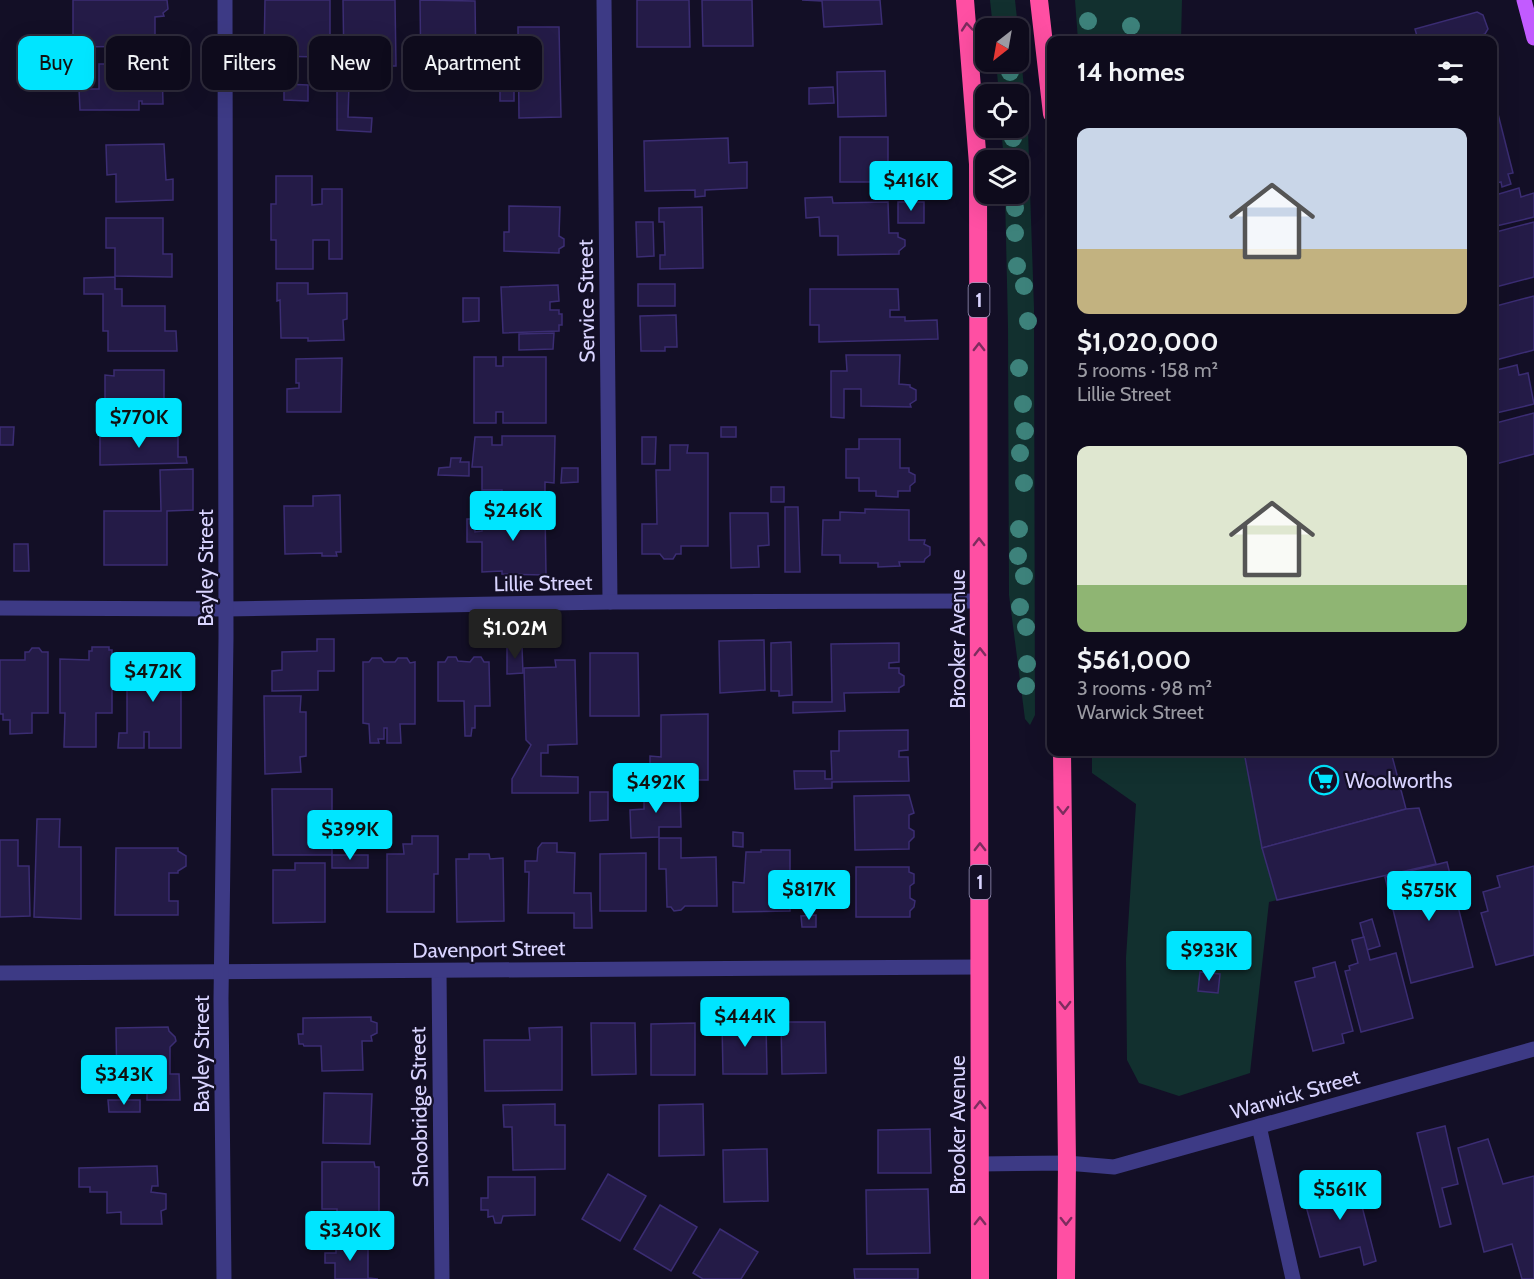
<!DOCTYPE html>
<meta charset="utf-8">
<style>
:root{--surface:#0e0b1c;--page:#171425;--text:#f1f3f6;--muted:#9b9ba3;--line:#2e2b3b;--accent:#00e5ff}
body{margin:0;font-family:Cabin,sans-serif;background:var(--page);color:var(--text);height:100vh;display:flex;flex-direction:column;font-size:22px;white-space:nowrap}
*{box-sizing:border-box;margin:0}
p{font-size:20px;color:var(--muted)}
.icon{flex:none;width:33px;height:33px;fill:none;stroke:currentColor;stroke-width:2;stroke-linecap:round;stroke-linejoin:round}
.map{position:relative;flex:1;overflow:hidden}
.sheet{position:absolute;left:1047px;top:36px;width:450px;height:720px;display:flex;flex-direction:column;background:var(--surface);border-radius:12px;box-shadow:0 6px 24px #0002,0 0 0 2px var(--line)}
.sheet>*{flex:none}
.guide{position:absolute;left:18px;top:36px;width:570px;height:54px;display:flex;gap:12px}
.needle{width:39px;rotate:211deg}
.tools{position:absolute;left:975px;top:18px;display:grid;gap:12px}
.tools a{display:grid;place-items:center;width:54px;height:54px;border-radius:12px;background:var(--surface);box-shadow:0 6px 24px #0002,0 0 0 2px var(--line);font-size:30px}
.price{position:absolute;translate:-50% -51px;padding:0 14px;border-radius:6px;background:var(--accent);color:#111;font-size:20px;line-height:39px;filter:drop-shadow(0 2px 3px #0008)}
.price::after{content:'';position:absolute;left:50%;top:36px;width:18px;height:14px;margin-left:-9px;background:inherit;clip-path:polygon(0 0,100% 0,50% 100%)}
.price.active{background:#222;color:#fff}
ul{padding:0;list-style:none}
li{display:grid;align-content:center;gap:12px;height:318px;padding:0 30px}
li span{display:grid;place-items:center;height:186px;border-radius:12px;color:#555}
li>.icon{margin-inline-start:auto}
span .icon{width:108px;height:108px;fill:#fffc;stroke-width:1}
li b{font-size:26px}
h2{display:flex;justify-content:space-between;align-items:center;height:72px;padding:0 30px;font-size:26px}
.pill{padding:0 21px;border-radius:12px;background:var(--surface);box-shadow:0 6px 24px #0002,0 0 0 2px var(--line);font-size:21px;line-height:54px}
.pill.active{background:var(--accent);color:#111}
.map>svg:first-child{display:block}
.green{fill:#12302f}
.building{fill:#241b47;stroke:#3b2d73;stroke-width:1.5}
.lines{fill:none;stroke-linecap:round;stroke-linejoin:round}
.minor{stroke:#3d3a85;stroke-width:15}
.major{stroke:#c25bff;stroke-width:15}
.highway{stroke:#ff4fa3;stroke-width:18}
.tree{fill:#3d827b}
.oneway{stroke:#7d2c5e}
.labels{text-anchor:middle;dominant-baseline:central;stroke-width:4.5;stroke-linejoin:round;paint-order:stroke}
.shield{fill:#130f26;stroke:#9e99be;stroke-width:1.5}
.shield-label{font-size:20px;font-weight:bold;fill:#d9d4ff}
.street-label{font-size:21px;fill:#d9d4ff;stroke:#130f26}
.poi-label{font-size:21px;fill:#d9d4ff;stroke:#130f26;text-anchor:start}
</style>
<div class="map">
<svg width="1534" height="1279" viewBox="0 0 1534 1279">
<rect width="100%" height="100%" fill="#130f26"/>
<g class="green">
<path d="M990 0H1015L1018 28H993Z"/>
<path d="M1075 0H1182L1181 40H1078Z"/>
<path d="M1019 35 1028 131 1034 308 1035 715 1030 725 1025 719 1009 595 1008 327 1005 194H1018V160H1004L1001 128H1018V94H999L996 62H1018Z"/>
<path d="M1092 752H1244L1262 848 1277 900 1269 902 1250 1073 1179 1096 1139 1083 1127 1060 1126 958 1136 804 1092 773Z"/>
</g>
<g class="building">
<path d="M73 0H167L168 9 163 13 164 16 155 17V46L73 47Z"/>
<path d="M265 0H330V46H325V57L264 56Z"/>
<path d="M343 0H395L396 66H344Z"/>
<path d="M420 0 475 1 476 68 455 69V77H421Z"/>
<path d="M637 0H689L690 47H637Z"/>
<path d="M702 0H752L753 46H703Z"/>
<path d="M802 0H880L882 24 824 27 822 1Z"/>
<path d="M1477 12 1483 15 1488 29 1485 34 1480 36 1482 40H1418L1415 29Z"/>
<path d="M518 27H559L561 117 519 118Z"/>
<path d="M507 41 508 70H495L494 42Z"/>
<path d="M99 64H162L163 104H142V101H139V110H80L79 89H99Z"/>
<path d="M885 71 886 116 838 117 837 72Z"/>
<path d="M284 84 308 85V101L284 100Z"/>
<path d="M337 84H349L348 117 372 118 371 132 337 130Z"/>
<rect x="500" y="86" width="14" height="15"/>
<path d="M833 87 834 103 809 104V88Z"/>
<path d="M1497 110 1513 173 1508 174 1511 184 1502 187 1501 182 1496 183 1497 187 1492 188V111Z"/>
<rect x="840" y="137" width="48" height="45"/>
<path d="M728 138 729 163 747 162V188L705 190V196L695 197V190L645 191 644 141Z"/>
<path d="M164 144 166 180 173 179V200L116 202V174L107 175 106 145Z"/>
<path d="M276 176H312V205L322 204V189H342V259H329V240H313V269H276V240H271V204H276Z"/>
<path d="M1519 188 1521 197 1534 193V217L1492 227V196Z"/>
<path d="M832 197 833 203 888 202 889 233H898V237L905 240V246L899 251V254L838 255V236H820L819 217 806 218 805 198Z"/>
<rect x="898" y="202" width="26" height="21"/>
<path d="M509 206 560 207 559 236 564 239V246L559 249V253L504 251V232H509Z"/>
<path d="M702 207 703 268 660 269V255H665L664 222H659V208Z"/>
<path d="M106 218H163V254H172V277L115 276V248H106Z"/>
<path d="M636 222H653L654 256 637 257Z"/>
<path d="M1534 222V277L1492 288V233Z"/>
<path d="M115 277V289H122V306H165V331H176L177 351H108V331H103V294H84V278Z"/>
<path d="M277 283H308V294L347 293V319L343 320 344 340 308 341V338H281L280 300 277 301Z"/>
<rect x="638" y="284" width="37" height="22"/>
<path d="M558 285 559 301 550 302V310H559V314H562V325H559V331L503 333 501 287Z"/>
<path d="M810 289H898L899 310H890V317H905V321L937 320 938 339 819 342V325H810Z"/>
<path d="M1534 296V350L1492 361V307Z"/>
<path d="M463 298H479V321L463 322Z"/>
<path d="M676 315 677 347H665V351H641L640 316Z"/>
<path d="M554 333 553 349 519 350V334Z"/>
<path d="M846 355H900L899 384 910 385V387L916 390V400L910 404 911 407 861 406V389H844V418L831 417V371H847Z"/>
<path d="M474 357H496V366H503V357H546V423H503V412H496V423H474Z"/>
<path d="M342 358 341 412H287V389L299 388V383H296V359Z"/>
<path d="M1517 365 1519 375 1528 373 1534 404 1492 414V371Z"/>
<path d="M114 370H164V399H173L179 407V414L172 420H109V413H105V375L114 376Z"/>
<path d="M1534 413V454L1492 465V424Z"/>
<path d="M0 427H14L13 445H0Z"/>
<rect x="721" y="427" width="15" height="10"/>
<path d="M100 432 178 433V457H186L187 463 100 465Z"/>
<path d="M502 436H555L554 483 545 482V502L501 501 502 490H482V467H472L475 437H492V445H502Z"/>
<path d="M642 437H656L655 464H642Z"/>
<path d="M859 439H900V468H909V472L915 475V482L910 486V491H898V497L876 496V491H859V478H846V449H859Z"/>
<path d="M670 445H688L687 453H708V546H681V554H676L673 559H664L660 554H642V524H657L656 470H670Z"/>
<path d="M451 458H461L460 462H469V476L438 475 439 468 450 467Z"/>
<path d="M562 468H578V482L561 483Z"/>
<path d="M193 469V510L167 511V565H104V511H161L160 470Z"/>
<rect x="771" y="487" width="13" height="15"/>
<path d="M340 495 341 552H336L337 556H322V553L285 554 284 506H313V496Z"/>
<path d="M785 507H798L800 572H785Z"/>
<path d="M545 508 546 575 502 574V571L482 572V542H467V519H474L475 532 482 531V519L502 518V509Z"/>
<path d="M865 509 909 510V540H925L924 544 930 547V555L925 559 924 562H899L900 566 878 567V563H840V555H822L823 520H840V512L865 513Z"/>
<path d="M730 513H768L769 545 758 546 759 567 731 568Z"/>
<path d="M14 544H28L29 571H14Z"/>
<path d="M317 639H334V671H318V690L272 691V671L282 670V652L317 651Z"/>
<path d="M764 640 765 690 720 693 719 641Z"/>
<path d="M791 642 792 695 779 696V691H771V643Z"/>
<path d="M899 643V662L889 663V668H899V673L904 676V685L899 688V692L844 693 845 711 793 713V702H832L831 644Z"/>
<path d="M92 647H109V650H112V713H96V747H64L65 713H60V659L89 660V651H92Z"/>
<path d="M507 647H522L523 673 507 674Z"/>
<path d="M32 648H39L42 652H48V713H32V733L10 734V720H3V714H0V660H25V652H29Z"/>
<path d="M590 653H638L639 716H590Z"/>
<path d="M142 655 146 660H162L165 655H173L177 660H181V748H149V732H144V748H118L119 733H127V660L134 656Z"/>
<path d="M448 657H456L458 661 470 662 474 657H481L484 662H489L490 706H475V728H472L471 736H465L464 701H438V662H445Z"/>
<path d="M372 658H381L384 662H395L398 658H407L410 663 415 662V724H400L401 743H387V728H384V739H378L379 743H370L369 724 363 723V662H369Z"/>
<path d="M555 660H575L577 744 548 745V753H541V776L578 777V793H512V779L531 745 526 740 524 668 556 667Z"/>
<path d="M264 696H301L300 712H306V756L300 757 301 772 265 774Z"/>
<path d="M708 714V780H692L691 767H650V756L661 757V715Z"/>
<path d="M908 730V750L899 751V757H908L909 781 832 782V788L795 789 794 771H825V779H832L831 751H839V731Z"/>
<path d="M1244 752H1391L1406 809 1262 848Z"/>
<path d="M272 789H332V855H273Z"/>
<path d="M680 791 681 827H659V837L631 838 630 810 644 809V792Z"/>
<path d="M590 792H608V820L590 821Z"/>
<path d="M909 795 914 813 909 815V828L914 831V837L909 842V849L855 850 854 796Z"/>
<path d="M1419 808 1436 864 1277 900 1262 848 1406 809Z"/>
<path d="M37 819H60L59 847H81V919L34 917Z"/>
<path d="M733 832 743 833V847L733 846Z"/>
<path d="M412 836H438V874H434V912H387V854H404L403 844H412Z"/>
<path d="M659 838H681V858L716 857 717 906H685L681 910 674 911 671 907H667L666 869H659Z"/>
<path d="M0 840H18V866H29L30 916 0 917Z"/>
<path d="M542 843H557V852L575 853 574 893H591L592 928H574V913H528L529 872H525V861H537L538 848Z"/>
<path d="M116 848H178V851L186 856V866L178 871V873H169V901H178V915H115Z"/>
<path d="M761 850H790V911L733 912V882L744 883 746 852H761Z"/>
<path d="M646 853V911H600V854Z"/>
<path d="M469 854H489L490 859 503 858 504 921 457 922 456 859H469Z"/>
<rect x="332" y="855" width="36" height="13"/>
<path d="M1447 862 1473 967 1411 983 1385 877Z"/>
<path d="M295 863H325V922L273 923V870H295Z"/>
<path d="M1534 866V955L1496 965 1481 913 1488 911 1483 892 1500 887 1497 876Z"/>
<path d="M856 867H909V872L914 874V883L910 886V898L915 901 914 907 910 911V917H856Z"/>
<path d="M816 915V927H802L801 916Z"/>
<path d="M1372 919 1380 946 1367 950 1360 923Z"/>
<path d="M1364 937 1370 960 1396 953 1413 1018 1361 1032 1345 971 1350 970 1349 966 1358 963 1352 940Z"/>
<path d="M1335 962 1353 1031 1342 1034 1344 1043 1313 1051 1295 982 1315 977 1313 968Z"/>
<path d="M1200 972 1220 974 1218 993 1198 991Z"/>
<path d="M371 1017V1021L377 1023V1033L371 1036 372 1041H362L363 1070 322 1071 321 1046H304L303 1044H299L298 1034H303V1018Z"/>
<path d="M766 1022 767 1074H723L722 1023Z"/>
<path d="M781 1022H825L826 1073 782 1074Z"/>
<path d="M591 1023H635L636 1074 592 1075Z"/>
<path d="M695 1023V1075H651V1024Z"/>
<path d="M168 1027 169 1031 175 1037 176 1041 170 1047V1074H179L180 1100H147V1087H117L116 1028Z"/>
<path d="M562 1027V1090L485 1091 484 1040H530L529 1028Z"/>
<path d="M324 1093 372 1094 370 1144 323 1143Z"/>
<path d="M108 1100H140V1112H109Z"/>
<path d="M555 1104V1125H565V1169L513 1170 512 1127H504L503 1105Z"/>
<path d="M703 1104 704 1155 659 1156V1105Z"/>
<path d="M1445 1126 1458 1184 1442 1188 1451 1224 1440 1227 1417 1133Z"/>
<path d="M930 1129 931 1173H878V1130Z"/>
<path d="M1488 1139 1503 1184 1534 1176V1279H1522L1512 1244 1484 1252 1458 1148Z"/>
<path d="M767 1149 768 1201 724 1202 723 1150Z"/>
<path d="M322 1162H374L375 1167H379V1214H374V1218L337 1219V1209H322Z"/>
<path d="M157 1166 158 1186H152L151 1192 166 1194V1209L161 1211 162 1224H121V1212L107 1213V1192H90V1187H79V1168Z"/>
<path d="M608 1174 646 1196 620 1241 582 1219Z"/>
<path d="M1349 1175 1350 1180 1355 1179 1376 1261 1364 1265 1360 1247 1320 1257 1304 1199 1333 1192 1331 1185 1336 1183 1335 1179Z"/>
<path d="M488 1177H535V1215L503 1216 501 1223H495L493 1216 488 1217V1210H481V1198H488Z"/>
<path d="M928 1189 930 1253 867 1254 866 1190Z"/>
<path d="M660 1205 697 1227 671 1271 634 1249Z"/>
<path d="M720 1229 758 1252 741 1279H703L693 1273Z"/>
<path d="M336 1246H368V1278L378 1279H335V1263H325V1253H336Z"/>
<path d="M854 1269H918V1279H855Z"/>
</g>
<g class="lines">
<g class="minor">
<path d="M604 0 610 602"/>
<path d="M0 608 226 609 610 602 980 601"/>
<path d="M439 971 442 1279"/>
<path d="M0 973 979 967"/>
<path d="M1259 1126 1293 1279"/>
<path d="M980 1164 1067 1163 1114 1167 1534 1049"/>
<path d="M224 1279 221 999 226 638 225 0"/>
</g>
<path class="major" d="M1524 0 1534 38"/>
<g class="highway">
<path d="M965 0 978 164 980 1279"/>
<path d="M1039 0 1052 114"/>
<path d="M1062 752 1067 1163 1066 1279"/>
</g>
</g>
<g class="tree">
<circle cx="1088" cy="21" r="9"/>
<circle cx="1131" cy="26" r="9"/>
<circle cx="1010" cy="72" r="9"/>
<circle cx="1013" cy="138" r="9"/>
<circle cx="1015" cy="208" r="9"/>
<circle cx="1015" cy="233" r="9"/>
<circle cx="1017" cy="266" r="9"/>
<circle cx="1024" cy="286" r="9"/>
<circle cx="1028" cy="321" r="9"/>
<circle cx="1019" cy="368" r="9"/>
<circle cx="1023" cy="404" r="9"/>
<circle cx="1025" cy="431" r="9"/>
<circle cx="1020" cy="453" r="9"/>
<circle cx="1024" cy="483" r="9"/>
<circle cx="1019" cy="529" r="9"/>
<circle cx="1018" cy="556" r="9"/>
<circle cx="1024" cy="576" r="9"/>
<circle cx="1020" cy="607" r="9"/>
<circle cx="1026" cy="627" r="9"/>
<circle cx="1027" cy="664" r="9"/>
<circle cx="1026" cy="686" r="9"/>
</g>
<defs><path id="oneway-chevron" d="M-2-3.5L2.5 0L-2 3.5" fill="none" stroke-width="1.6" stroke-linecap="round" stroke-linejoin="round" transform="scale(1.5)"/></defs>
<g class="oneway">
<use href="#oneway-chevron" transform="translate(967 27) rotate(-95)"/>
<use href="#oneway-chevron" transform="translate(979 347) rotate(-90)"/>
<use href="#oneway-chevron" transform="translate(979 542) rotate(-90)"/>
<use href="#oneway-chevron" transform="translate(980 652) rotate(-90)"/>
<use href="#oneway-chevron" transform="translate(1063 810) rotate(89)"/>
<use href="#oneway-chevron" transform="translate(980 847) rotate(-90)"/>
<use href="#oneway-chevron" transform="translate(1065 1005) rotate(89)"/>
<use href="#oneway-chevron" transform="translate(980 1105) rotate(-90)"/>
<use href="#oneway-chevron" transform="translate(980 1221) rotate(-90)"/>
<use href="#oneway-chevron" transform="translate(1066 1221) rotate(90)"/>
</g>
<defs>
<g id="supermarket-ring" transform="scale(1.5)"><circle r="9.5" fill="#130f26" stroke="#00e5ff" stroke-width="1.5"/><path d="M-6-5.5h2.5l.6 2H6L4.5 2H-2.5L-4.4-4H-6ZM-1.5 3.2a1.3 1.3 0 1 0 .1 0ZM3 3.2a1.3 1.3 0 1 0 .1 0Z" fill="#00e5ff"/></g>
</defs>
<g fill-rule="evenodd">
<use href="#supermarket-ring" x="1324" y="780"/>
</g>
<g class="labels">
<g class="shield">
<rect x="968.5" y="283" width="21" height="34" rx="4.5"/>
<rect x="969.5" y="865" width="21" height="34" rx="4.5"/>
</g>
<g class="shield-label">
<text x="979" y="300">1</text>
<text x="980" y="882">1</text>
</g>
<g class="street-label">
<text transform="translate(586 301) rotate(-91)">Service Street</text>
<text transform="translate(205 568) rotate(-90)">Bayley Street</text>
<text transform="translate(543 583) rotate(-1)">Lillie Street</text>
<text transform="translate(957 639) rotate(-90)">Brooker Avenue</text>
<text transform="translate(489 949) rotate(-1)">Davenport Street</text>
<text transform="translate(201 1054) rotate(-90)">Bayley Street</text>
<text transform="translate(1295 1094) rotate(-16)">Warwick Street</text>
<text transform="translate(419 1107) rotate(-91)">Shoobridge Street</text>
<text transform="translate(957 1125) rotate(-90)">Brooker Avenue</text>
</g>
<g class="poi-label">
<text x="1345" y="780">Woolworths</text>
</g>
</g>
</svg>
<div class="tools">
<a><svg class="needle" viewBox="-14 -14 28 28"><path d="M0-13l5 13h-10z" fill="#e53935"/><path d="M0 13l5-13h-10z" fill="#9b9ba3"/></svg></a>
<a><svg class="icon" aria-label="locate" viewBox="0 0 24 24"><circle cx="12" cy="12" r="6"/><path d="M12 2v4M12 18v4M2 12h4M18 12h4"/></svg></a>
<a><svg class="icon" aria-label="layers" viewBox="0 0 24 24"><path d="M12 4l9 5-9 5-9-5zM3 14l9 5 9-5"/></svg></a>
</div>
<b class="price" style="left:911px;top:212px">$416K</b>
<b class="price" style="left:139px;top:449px">$770K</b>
<b class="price" style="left:513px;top:542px">$246K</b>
<b class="price active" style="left:515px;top:660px">$1.02M</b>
<b class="price" style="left:153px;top:703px">$472K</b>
<b class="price" style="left:656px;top:814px">$492K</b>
<b class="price" style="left:350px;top:861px">$399K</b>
<b class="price" style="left:809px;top:921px">$817K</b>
<b class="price" style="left:1429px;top:922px">$575K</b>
<b class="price" style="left:1209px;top:982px">$933K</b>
<b class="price" style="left:745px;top:1048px">$444K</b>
<b class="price" style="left:124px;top:1106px">$343K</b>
<b class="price" style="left:1340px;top:1221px">$561K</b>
<b class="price" style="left:350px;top:1262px">$340K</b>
<div class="guide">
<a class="pill active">Buy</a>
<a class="pill">Rent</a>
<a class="pill">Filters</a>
<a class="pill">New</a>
<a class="pill">Apartment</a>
</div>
<section class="sheet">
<h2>14 homes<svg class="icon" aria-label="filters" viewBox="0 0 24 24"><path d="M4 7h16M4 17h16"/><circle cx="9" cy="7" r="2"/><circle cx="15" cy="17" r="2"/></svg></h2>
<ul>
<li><span style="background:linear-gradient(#c9d6e8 65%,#c2b280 0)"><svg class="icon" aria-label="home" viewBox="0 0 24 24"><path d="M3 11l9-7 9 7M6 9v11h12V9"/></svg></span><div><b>$1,020,000</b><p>5 rooms · 158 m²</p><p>Lillie Street</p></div></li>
<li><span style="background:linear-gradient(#dfe7d0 75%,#8fb573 0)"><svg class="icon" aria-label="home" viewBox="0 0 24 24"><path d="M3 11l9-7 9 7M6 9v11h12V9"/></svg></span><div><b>$561,000</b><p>3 rooms · 98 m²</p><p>Warwick Street</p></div></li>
</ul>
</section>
</div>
